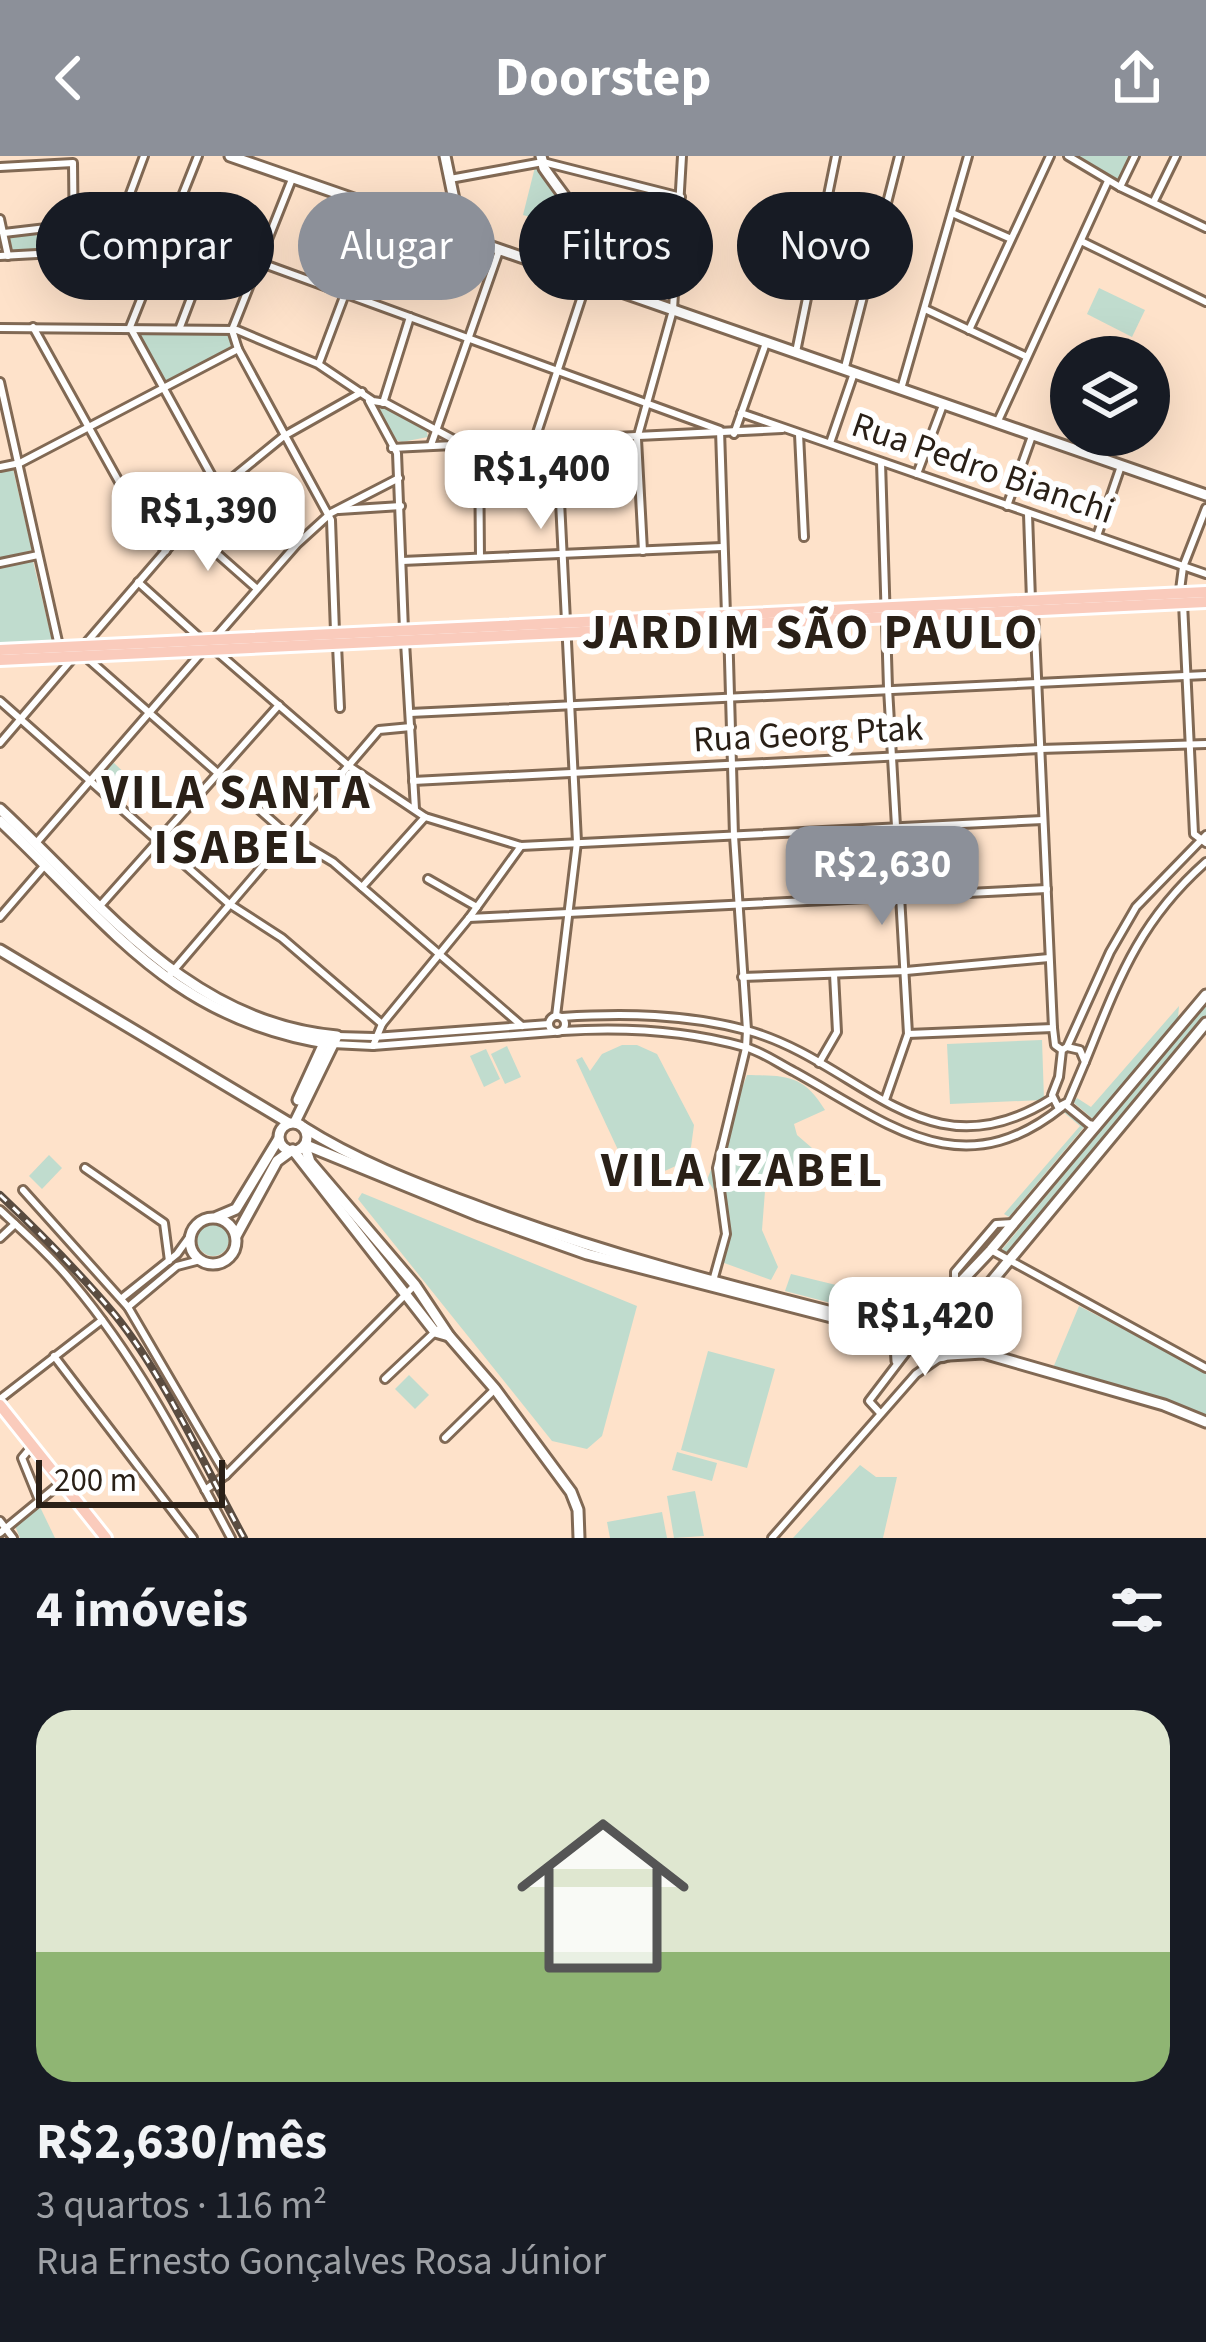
<!DOCTYPE html>
<html lang="pt">
<meta charset="utf-8">
<style>
:root{--surface:#171b24;--page:#20242c;--text:#f1f3f6;--muted:#9ea1a6;--accent:#8c9099}
body{margin:0;font-family:"Source Sans 3",sans-serif;background:var(--page);color:var(--text);height:100vh;display:flex;flex-direction:column;font-size:45px;white-space:nowrap}
*{box-sizing:border-box;margin:0}
p{font-size:39px;color:var(--muted)}
.icon{flex:none;width:66px;height:66px;fill:none;stroke:currentColor;stroke-width:2;stroke-linecap:round;stroke-linejoin:round}
.map{position:relative;height:1382px;overflow:hidden}
.panel{display:flex;flex-direction:column;background:var(--surface);flex:1}
.panel>*{flex:none}
.top-card{position:absolute;left:36px;top:36px;width:1134px;height:108px;display:flex;gap:24px}
.tools{position:absolute;left:1050px;top:180px;display:grid;gap:24px}
.tools a{display:grid;place-items:center;width:120px;height:120px;border-radius:50%;background:var(--surface);box-shadow:0 12px 48px #0002;font-size:60px}
.scale{position:absolute;left:36px;bottom:30px;width:189px;box-sizing:border-box;padding-left:12px;border:6px solid #2a2017;border-top:0;font-size:33px;line-height:42px;white-space:nowrap;color:#2a2017;-webkit-text-stroke:9px #fff;paint-order:stroke}
.price{position:absolute;translate:-50% -102px;padding:0 27px;border-radius:24px;background:#fff;color:#222;font-size:39px;line-height:78px;filter:drop-shadow(0 3px 6px #0008)}
.price::after{content:'';position:absolute;left:50%;top:72px;width:36px;height:27px;margin-left:-18px;background:inherit;clip-path:polygon(0 0,100% 0,50% 100%)}
.price.active{background:var(--accent);color:#fff}
ul{padding:0;list-style:none}
li{display:grid;align-content:center;gap:24px;height:636px;padding:0 36px}
li span{display:grid;place-items:center;height:372px;border-radius:36px;color:#555}
li>.icon{margin-inline-start:auto}
span .icon{width:216px;height:216px;fill:#fffc;stroke-width:1}
li b{font-size:51px}
h2{display:flex;justify-content:space-between;align-items:center;height:144px;padding:0 36px;font-size:51px}
.pill{padding:0 42px;border-radius:54px;background:var(--surface);box-shadow:0 12px 48px #0002;font-size:42px;line-height:108px}
.pill.active{background:var(--accent);color:#fff}
header{display:flex;justify-content:space-between;align-items:center;height:156px;padding:0 36px;background:var(--accent);color:#fff;font-size:54px;font-weight:700}
.map>svg:first-child{display:block}
.green{fill:#c0dcce}
.lines{fill:none;stroke-linecap:round;stroke-linejoin:round}
.minor-casing{stroke:#816954;stroke-width:12}
.tertiary-casing{stroke:#816954;stroke-width:15}
.secondary-casing{stroke:#816954;stroke-width:15}
.primary-casing{stroke:#fff;stroke-width:16}
.minor{stroke:#fff;stroke-width:6}
.tertiary{stroke:#fff;stroke-width:9}
.secondary{stroke:#fff;stroke-width:9}
.primary{stroke:#facbbc;stroke-width:10}
.rail-casing{stroke:#5a4c40;stroke-width:8}
.rail{stroke:#fff;stroke-width:3;stroke-dasharray:9;stroke-linecap:butt}
.labels{text-anchor:middle;dominant-baseline:central;stroke-width:12;stroke-linejoin:round;paint-order:stroke}
.street-label{font-size:36px;fill:#2a2017;stroke:#fff}
.district-label{font-size:48px;font-weight:bold;letter-spacing:3px;fill:#2a2017;stroke:#fff}
</style>
<header><svg class="icon" aria-label="back" viewBox="0 0 24 24"><path d="M15 5l-7 7 7 7"/></svg>Doorstep<svg class="icon" aria-label="share" viewBox="0 0 24 24"><path d="M12 15V3M7 8l5-5 5 5M5 13v7h14v-7"/></svg></header>
<div class="map">
<svg width="1206" height="1382" viewBox="0 0 1206 1382">
<rect width="100%" height="100%" fill="#fee2ca"/>
<g class="green">
<path d="M1075 0H1132L1120 26H1116Z"/>
<path d="M535 11 541 13 582 75 523 59Z"/>
<path d="M66 73 70 76 67 94 10 95V79Z"/>
<path d="M1099 132 1145 154 1132 181 1087 158Z"/>
<path d="M141 176 224 177 229 179 231 189 228 194 163 226 137 181Z"/>
<path d="M386 250 426 271 428 281 402 286 392 283 378 253Z"/>
<path d="M13 313 32 394 0 403V316Z"/>
<path d="M33 405 52 484 0 488V412Z"/>
<path d="M113 606 136 628 119 647 97 624Z"/>
<path d="M1206 848V862L1007 1099 999 1097Z"/>
<path d="M1179 850 1178 862 1094 964 1073 946 1077 942 1091 951Z"/>
<path d="M1042 884 1044 944 950 948 947 888Z"/>
<path d="M622 889H637L657 898 694 969 691 991 678 1009 658 1018 637 1016 639 1023 633 1026 576 904 582 901 590 915 602 898Z"/>
<path d="M507 890 521 921 505 928 491 898Z"/>
<path d="M486 893 500 923 484 931 470 900Z"/>
<path d="M747 919C786 920 803 918 825 954L794 968 797 979 812 992 801 1013 784 1019 765 1035 762 1074 778 1111 771 1124 716 1104C726 1077 726 1048 707 1024Z"/>
<path d="M1066 951 1085 970 1009 1061 1004 1058 1080 970 1061 954Z"/>
<path d="M49 999 62 1012 42 1033 29 1020Z"/>
<path d="M362 1037 637 1150 602 1280 587 1293 552 1285 358 1043Z"/>
<circle cx="213" cy="1084" r="16"/>
<path d="M791 1118 914 1148 892 1163 785 1135Z"/>
<path d="M1079 1150 1206 1216V1263L1135 1235 1053 1212Z"/>
<circle cx="937" cy="1175" r="20"/>
<path d="M708 1195 775 1213 747 1312 681 1294Z"/>
<path d="M409 1219 429 1239 415 1253 395 1233Z"/>
<path d="M677 1296 717 1307 712 1325 672 1314Z"/>
<path d="M860 1309 876 1321H897L883 1382H793Z"/>
<path d="M695 1335 704 1380 674 1382 667 1340Z"/>
<path d="M40 1351 55 1382H20L15 1370Z"/>
<path d="M662 1356 667 1382H610L607 1366Z"/>
</g>
<g class="lines">
<g class="minor-casing">
<g id="minor">
<path d="M198 0 130 171 219 333"/>
<path d="M1068 0 1120 31 1206 72"/>
<path d="M0 11 73 7 74 96 0 100"/>
<path d="M450 23 543 6 681 41"/>
<path d="M1120 31 1135 0"/>
<path d="M1154 45 1176 0"/>
<path d="M74 54 123 60 253 104 720 274 726 459"/>
<path d="M952 57 1009 82"/>
<path d="M0 63 8 100"/>
<path d="M4 77 72 69"/>
<path d="M1081 85 1206 146"/>
<circle cx="88" cy="130" r="7"/>
<path d="M95 132 144 0"/>
<path d="M925 153 1025 200"/>
<path d="M33 171 143 369 166 395"/>
<path d="M180 171 223 58"/>
<path d="M0 172 237 174 318 208 373 245 386 247 464 289"/>
<path d="M232 174 238 193 331 364 335 476"/>
<path d="M232 174 292 23"/>
<path d="M969 174 1050 0"/>
<path d="M796 196 836 0"/>
<path d="M319 207 345 138"/>
<path d="M845 211 899 0"/>
<path d="M0 226 59 490"/>
<path d="M901 233 968 0"/>
<path d="M369 245 397 297 404 474"/>
<path d="M383 247 410 161"/>
<path d="M741 257 1206 418"/>
<path d="M997 267 1108 25"/>
<path d="M734 278 766 187"/>
<path d="M799 278 804 381"/>
<path d="M534 286 587 125"/>
<path d="M830 287 854 217"/>
<path d="M431 289 499 95"/>
<path d="M479 289 480 401"/>
<path d="M392 292 782 273"/>
<path d="M881 306 888 532 908 878 885 944"/>
<path d="M0 311 20 307 238 193"/>
<path d="M917 318 943 249"/>
<path d="M228 326 297 387"/>
<path d="M1007 350 1032 280"/>
<path d="M339 354 401 350"/>
<path d="M1028 358 1031 444"/>
<path d="M187 371 256 432"/>
<path d="M1097 380 1121 310"/>
<path d="M643 395 637 283 673 154 682 0"/>
<path d="M402 405 722 391"/>
<path d="M0 407 38 399"/>
<path d="M138 426 201 483"/>
<path d="M1180 434 1183 411 1206 352"/>
<path d="M1183 447 1194 678 1206 687"/>
<path d="M1034 455 1053 872 1055 889 1062 894"/>
<path d="M214 483 297 388 331 357 399 322"/>
<path d="M87 486 219 333 284 280 362 236"/>
<path d="M405 486 415 653"/>
<path d="M337 489 340 552"/>
<path d="M216 495 349 610 425 661 521 690 1043 664"/>
<path d="M87 502 288 679 333 706 522 870"/>
<path d="M0 545 228 747 282 782 382 868"/>
<path d="M410 557 1206 519"/>
<path d="M0 587 72 503"/>
<path d="M413 625 1040 593 1206 588"/>
<path d="M37 686 201 497"/>
<path d="M428 723 477 751"/>
<path d="M362 731 425 661"/>
<path d="M99 751 279 549"/>
<path d="M0 761 45 709"/>
<path d="M469 762 1047 733"/>
<path d="M742 821 906 815 1049 802"/>
<path d="M167 822 379 574 411 571"/>
<circle cx="557" cy="868" r="8"/>
<path d="M556 860 577 686 557 285"/>
<path d="M562 861C624 857 686 858 746 874 861 905 924 1023 1051 943"/>
<path d="M562 875C624 871 685 874 745 891 763 896 779 908 795 916 889 968 961 1032 1062 951"/>
<path d="M908 878 1053 872"/>
<path d="M337 880 374 881 549 868"/>
<path d="M332 888 373 890 553 876"/>
<path d="M373 890 382 868 469 762 521 690"/>
<path d="M1067 891 1110 796 1136 751 1206 679"/>
<path d="M1067 891 1080 894 1085 906 1068 946 1058 951 1052 939 1059 921 1062 894Z"/>
<path d="M1085 906C1118 825 1138 766 1206 706"/>
<path d="M819 907 837 876 834 818"/>
<path d="M1066 949 1089 968 1097 970"/>
<path d="M85 1012 164 1067 169 1105"/>
<path d="M23 1034 128 1151 226 1319 415 1129"/>
<path d="M0 1054C25 1077 52 1101 73 1127 138 1204 184 1294 231 1382"/>
<path d="M0 1082 15 1068"/>
<path d="M991 1094 1206 1212"/>
<path d="M713 1125 726 1078 717 1012 746 892 747 874 734 680 728 469"/>
<path d="M955 1133V1116L996 1068 1013 1067"/>
<path d="M122 1142 177 1098 190 1080"/>
<path d="M128 1151 177 1110 200 1104"/>
<path d="M54 1200 193 1382"/>
<path d="M385 1223 437 1174"/>
<path d="M0 1243 102 1164"/>
<path d="M880 1257 869 1245 914 1186"/>
<path d="M445 1282 495 1233"/>
<path d="M32 1290 22 1302 39 1344"/>
<path d="M205 1334 226 1319"/>
<path d="M0 1365 13 1382"/>
<path d="M0 1377 62 1326"/>
<path d="M772 1382 916 1218 939 1202"/>
</g>
</g>
<g class="tertiary-casing">
<g id="tertiary">
<path d="M445 0 462 82"/>
<path d="M541 0 544 12C572 53 597 72 587 125"/>
<path d="M0 653C101 747 188 867 337 880L295 966"/>
<path d="M0 665C110 768 171 864 332 888"/>
<path d="M0 794 289 967"/>
<path d="M298 944 326 883"/>
<circle cx="293" cy="981" r="14"/>
<path d="M303 971C355 1004 414 1027 471 1048 604 1099 741 1133 879 1168H914"/>
<path d="M306 989 480 1060 587 1098 913 1182"/>
<path d="M305 991 310 1006 415 1129 449 1180 495 1233 571 1336 578 1354 579 1382"/>
<path d="M293 994 435 1176 449 1180"/>
<path d="M217 1061 236 1053 278 984"/>
<circle cx="213" cy="1085" r="23"/>
<path d="M236 1080 277 1005 292 994"/>
<path d="M887 1177 896 1188 897 1205"/>
</g>
</g>
<g class="secondary-casing">
<g id="secondary">
<path d="M230 0 1206 339"/>
<circle cx="938" cy="1176" r="25"/>
<path d="M937 1151 991 1094 1206 839"/>
<path d="M962 1167 972 1149 1206 867"/>
<path d="M949 1199 983 1197 1164 1249 1206 1266"/>
</g>
</g>
<g class="primary-casing">
<g id="primary">
<path d="M0 494 1206 436"/>
<path d="M0 504 1206 446"/>
<path d="M0 1249 106 1382"/>
</g>
</g>
<use href="#minor" class="minor"/>
<use href="#tertiary" class="tertiary"/>
<use href="#secondary" class="secondary"/>
<use href="#primary" class="primary"/>
<g class="rail-casing">
<path id="rail" d="M0 1039C40 1077 79 1116 115 1159 164 1219 206 1313 244 1382"/>
</g>
<use href="#rail" class="rail"/>
</g>
<g class="labels">
<g class="street-label">
<text transform="translate(983 312) rotate(19)">Rua Pedro Bianchi</text>
<text transform="translate(808 578) rotate(-3)">Rua Georg Ptak</text>
</g>
<g class="district-label">
<text x="811" y="477">JARDIM SÃO PAULO</text>
<text x="237" y="637">VILA SANTA<tspan x="237" dy="55">ISABEL</tspan></text>
<text x="743" y="1015">VILA IZABEL</text>
</g>
</g>
</svg>
<div class="tools">
<a><svg class="icon" aria-label="layers" viewBox="0 0 24 24"><path d="M12 4l9 5-9 5-9-5zM3 14l9 5 9-5"/></svg></a>
</div>
<div class="scale">200 m</div>
<b class="price" style="left:541px;top:376px">R$1,400</b>
<b class="price" style="left:208px;top:418px">R$1,390</b>
<b class="price active" style="left:882px;top:772px">R$2,630</b>
<b class="price" style="left:925px;top:1223px">R$1,420</b>
<div class="top-card">
<a class="pill">Comprar</a>
<a class="pill active">Alugar</a>
<a class="pill">Filtros</a>
<a class="pill">Novo</a>
</div>
</div>
<section class="panel">
<h2>4 imóveis<svg class="icon" aria-label="filters" viewBox="0 0 24 24"><path d="M4 7h16M4 17h16"/><circle cx="9" cy="7" r="2"/><circle cx="15" cy="17" r="2"/></svg></h2>
<ul>
<li><span style="background:linear-gradient(#dfe7d0 65%,#8fb573 0)"><svg class="icon" aria-label="home" viewBox="0 0 24 24"><path d="M3 11l9-7 9 7M6 9v11h12V9"/></svg></span><div><b>R$2,630/mês</b><p>3 quartos · 116 m²</p><p>Rua Ernesto Gonçalves Rosa Júnior</p></div></li>
</ul>
</section>
